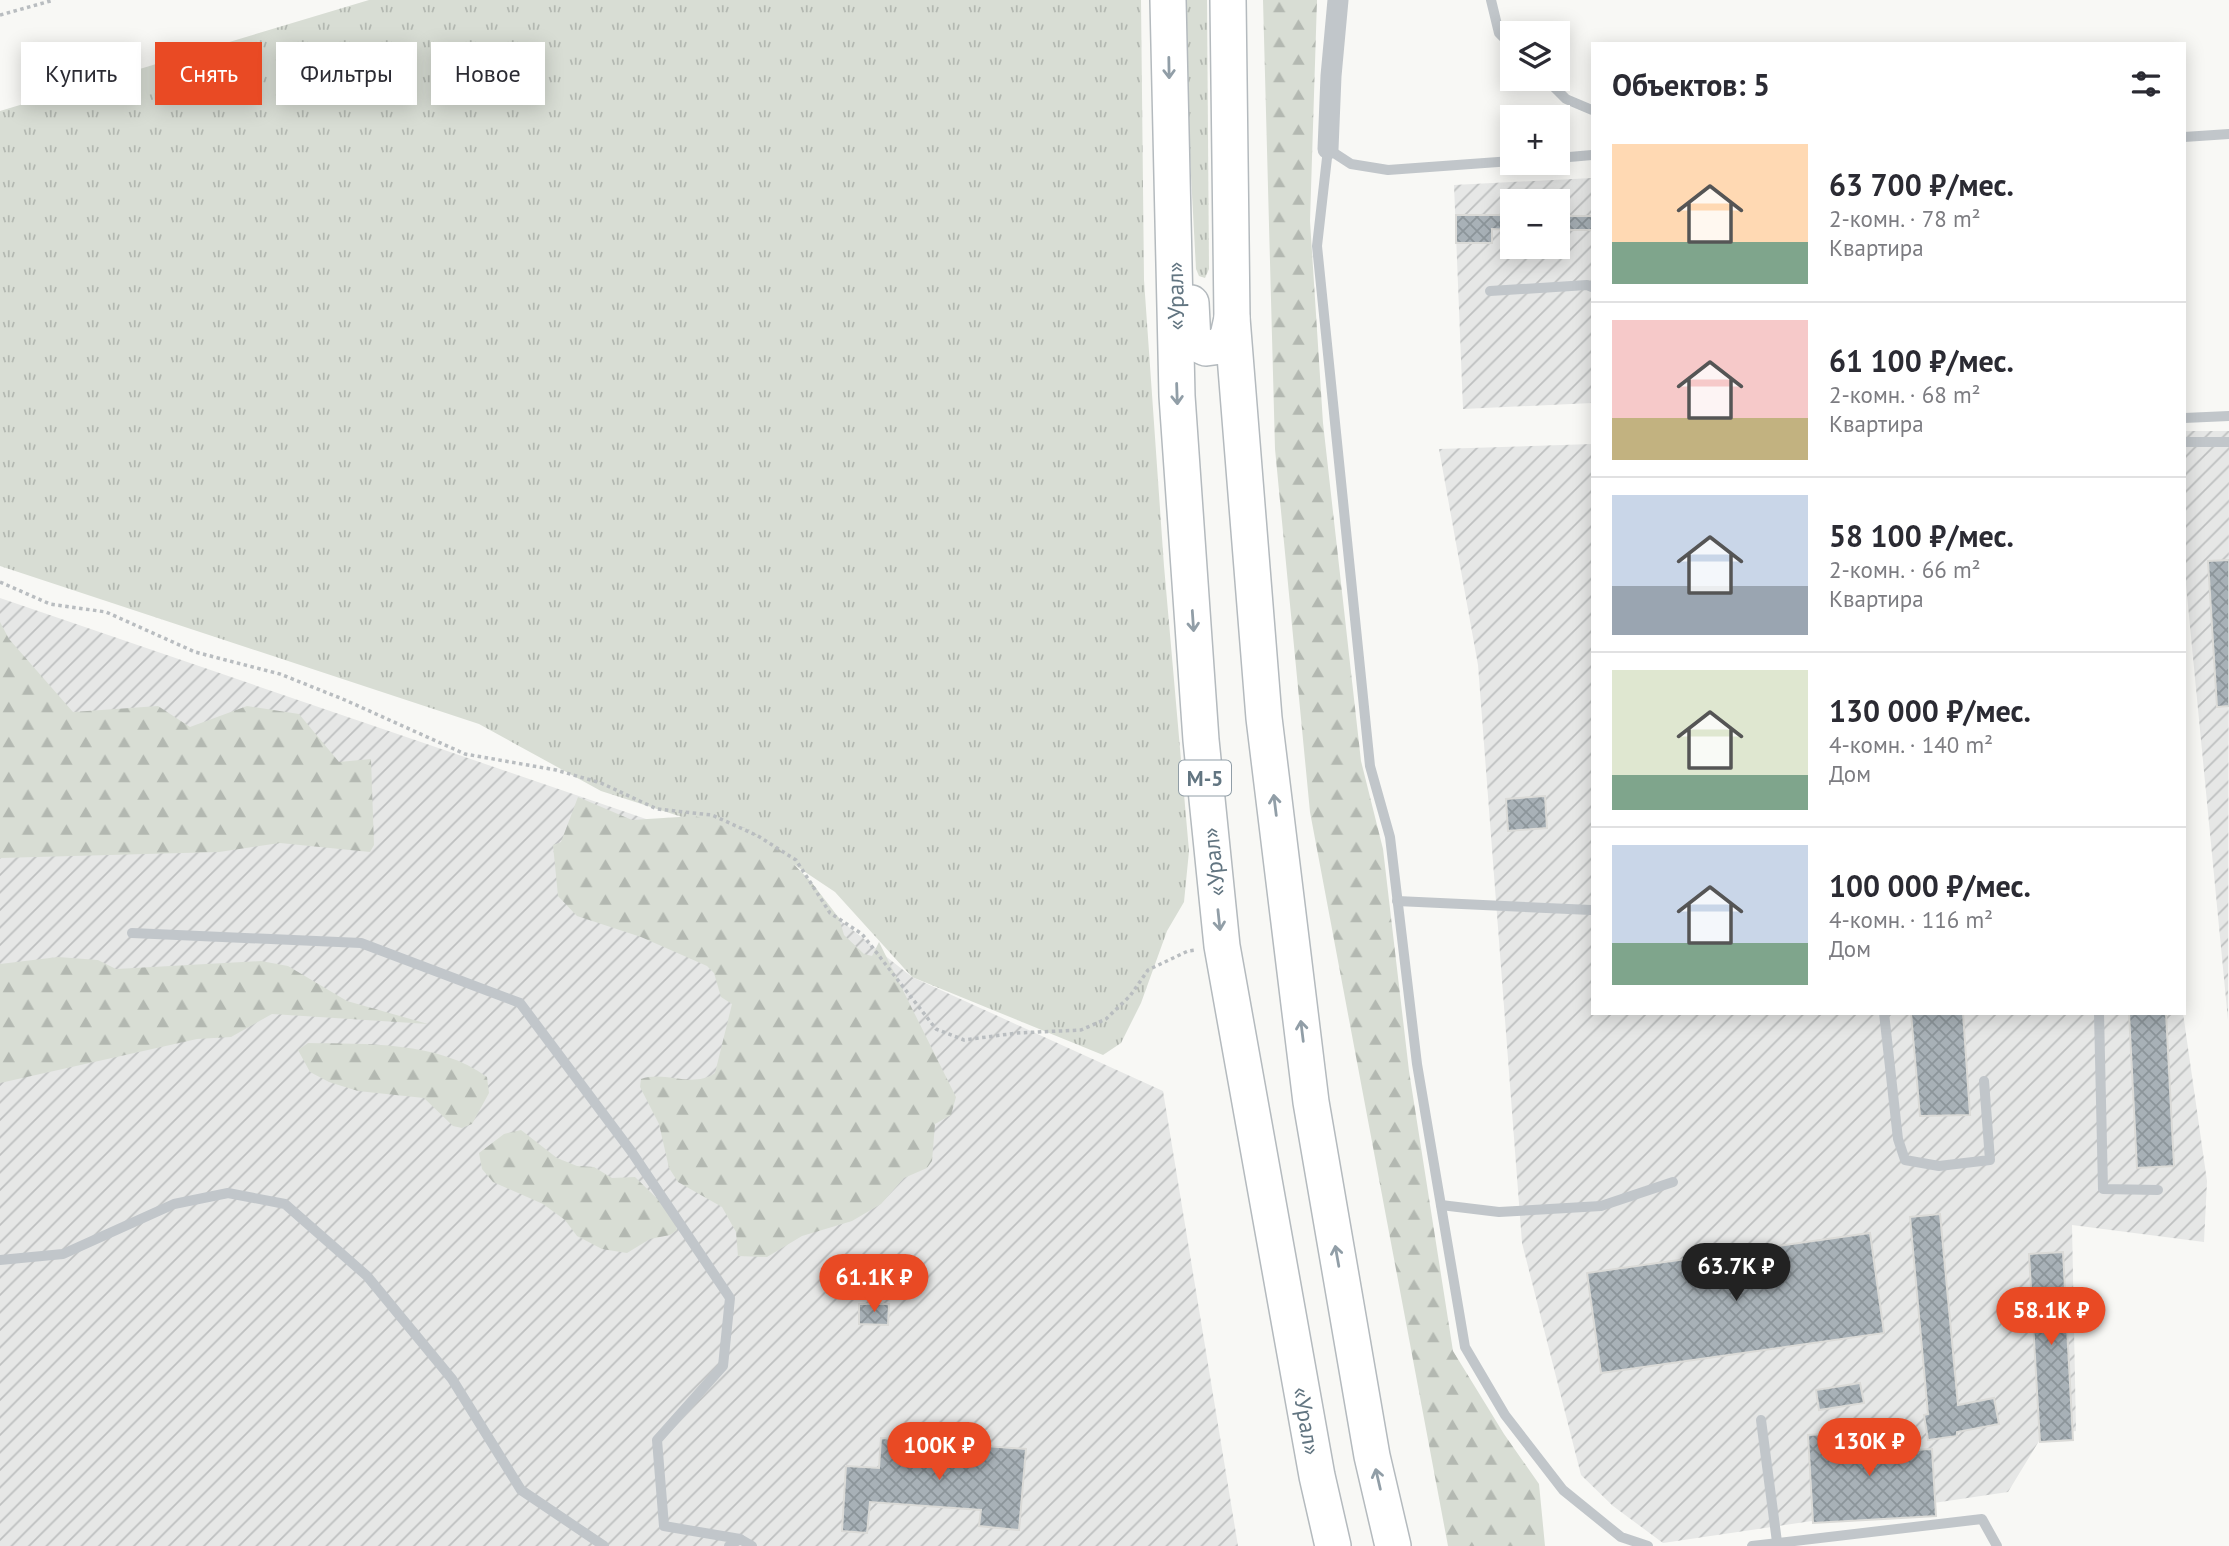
<!DOCTYPE html>
<html lang="ru">
<meta charset="utf-8">
<style>
:root{--surface:#fff;--page:#f2f2f3;--text:#2b2b33;--muted:#7c7c81;--line:#e1e1e2;--accent:#e94a24}
body{margin:0;font-family:"PT Sans",sans-serif;background:var(--page);color:var(--text);height:100vh;display:flex;flex-direction:column;font-size:26px;white-space:nowrap}
*{box-sizing:border-box;margin:0}
p{font-size:23px;color:var(--muted)}
.icon{flex:none;width:38px;height:38px;fill:none;stroke:currentColor;stroke-width:2;stroke-linecap:round;stroke-linejoin:round}
.map{position:relative;flex:1;overflow:hidden}
.drawer{position:absolute;left:1591px;top:42px;width:595px;height:973px;display:flex;flex-direction:column;background:var(--surface);border-radius:0px;box-shadow:0 4px 18px #0003}
.drawer>*{flex:none}
.banner{position:absolute;left:21px;top:42px;width:665px;height:63px;display:flex;gap:14px}
.tools{position:absolute;left:1500px;top:21px;display:grid;gap:14px}
.tools a{display:grid;place-items:center;width:70px;height:70px;border-radius:0px;background:var(--surface);box-shadow:0 4px 18px #0003;font-size:35px}
.price{position:absolute;translate:-50% -60px;padding:0 16px;border-radius:24px;background:var(--accent);color:#fff;font-size:23px;line-height:46px;filter:drop-shadow(0 2px 4px #0008)}
.price::after{content:'';position:absolute;left:50%;top:42px;width:21px;height:16px;margin-left:-10px;background:inherit;clip-path:polygon(0 0,100% 0,50% 100%)}
.price.current{background:#222;color:#fff}
ul{padding:0;list-style:none}
li{display:flex;align-items:center;gap:21px;height:175px;padding:0 21px}
li+li{border-top:2px solid var(--line)}
li span{display:grid;place-items:center;flex:none;width:196px;height:140px;border-radius:0px;color:#555}
li>.icon{margin-inline-start:auto}
span .icon{width:84px;height:84px;fill:#fffc;stroke-width:1}
li b{font-size:30px}
h2{display:flex;justify-content:space-between;align-items:center;height:84px;padding:0 21px;font-size:30px}
.tag{padding:0 24px;border-radius:0px;background:var(--surface);box-shadow:0 4px 18px #0003;font-size:24px;line-height:63px}
.tag.current{background:var(--accent);color:#fff}
.map>svg:first-child{display:block}
.industrial{fill:url(#industrial-furrows);fill-rule:evenodd}
.grass{fill:url(#grass-tufts)}
.forest{fill:url(#forest-firs)}
.building{fill:url(#building-cross-hatch);stroke:#dadad7;stroke-width:2}
.lines{fill:none;stroke-linecap:round;stroke-linejoin:round}
.primary-casing{stroke:#b4babe;stroke-width:38}
.path{stroke:#b9bdc0;stroke-width:3.5;stroke-dasharray:3.5 3.5;stroke-linecap:butt}
.lane{stroke:#c1c6ca;stroke-width:10}
.street{stroke:#c1c6ca;stroke-width:21}
.primary{stroke:#fff;stroke-width:35}
.oneway{stroke:#919ea7}
.labels{text-anchor:middle;dominant-baseline:central;stroke-width:7;stroke-linejoin:round;paint-order:stroke}
.shield{fill:#fff;stroke:#919ea7;stroke-width:2}
.shield-label{font-size:21px;font-weight:bold;fill:#627581}
.street-label{font-size:23px;fill:#627581;stroke:#fff}
</style>
<div class="map">
<svg width="2229" height="1546" viewBox="0 0 2229 1546">
<defs>
<pattern id="industrial-furrows" width="10" height="10" patternUnits="userSpaceOnUse" patternTransform="scale(1.75)"><rect width="10" height="10" fill="#e6e7e6"/><path d="M-1 1l2-2M0 10L10 0M9 11l2-2" fill="none" stroke="#bec0c0"/></pattern>
<pattern id="grass-tufts" width="24" height="20" patternUnits="userSpaceOnUse" patternTransform="scale(1.75)"><rect width="24" height="20" fill="#d8ddd4"/><path d="M3 7l-1-3M5 7V3M7 7l1-3M15 17l-1-3M17 17v-4M19 17l1-3" fill="none" stroke="#b3b8b1"/></pattern>
<pattern id="forest-firs" width="22" height="20" patternUnits="userSpaceOnUse" patternTransform="scale(1.75)"><rect width="22" height="20" fill="#d8ddd4"/><path d="M5 1l3.5 6h-7zM16 11l3.5 6h-7z" fill="#b3b8b1"/></pattern>
<pattern id="building-cross-hatch" width="8" height="8" patternUnits="userSpaceOnUse" patternTransform="scale(1.75)"><rect width="8" height="8" fill="#a8b1b7"/><path d="M0 0l8 8M0 8l8-8" fill="none" stroke="#8c959a"/></pattern>
</defs>
<rect width="100%" height="100%" fill="#f8f8f5"/>
<g class="industrial">
<path d="M1592 178V403L1463 409 1454 185ZM1512 201H1558V247H1512Z"/>
<path d="M2184 431H2229L2228 1020 2184 564Z"/>
<path d="M1592 444V1013H2183L2207 1181 2204 1242 2072 1225 2076 1431 2042 1436 2008 1492 1663 1543 1613 1506 1581 1475 1522 1243 1478 665 1439 449Z"/>
<path d="M0 598 763 859 912 977 1163 1091 1238 1546H0Z"/>
</g>
<g class="grass">
<path d="M369 0H1141L1144 280 1164 566 1189 851 1184 902 1167 931 1141 1003 1121 1043 1103 1055 912 977 835 892 760 842 601 791 479 724 0 566V111Z"/>
<path d="M1185 0H1207L1209 269 1205 278 1199 276 1196 269 1185 63Z"/>
</g>
<g class="forest">
<path d="M1263 0H1317L1310 221 1323 423 1361 761 1383 849 1409 1071 1453 1351 1504 1434 1539 1484 1545 1546H1448L1310 812 1275 449Z"/>
<path d="M0 622 9 639 73 712 158 706 190 727 247 706 299 714 339 762 371 759 374 845 370 852 280 843 219 852 0 858Z"/>
<path d="M578 797 632 820 695 816 728 828H746L779 849 812 883 839 918 844 935 864 954 872 956 879 942 956 1097 951 1115 935 1124 932 1161 927 1168 904 1178 881 1204 852 1221 802 1236 767 1257 738 1256 736 1232 722 1207 678 1182 669 1168 659 1124 640 1087 641 1079C665 1070 692 1089 715 1073L732 1004 721 997 714 973 707 966 641 937 577 916 558 896 553 845 561 842Z"/>
<path d="M58 957 98 960 116 969 261 961 288 966 347 1001 428 1024 272 1014 231 1037 197 1039 0 1083V964Z"/>
<path d="M308 1043C365 1044 439 1041 487 1077L489 1093 472 1124 462 1128 453 1126 424 1098 358 1091 329 1082 310 1072 298 1050Z"/>
<path d="M521 1130 557 1158 577 1166 594 1167 612 1178 635 1177 672 1213 677 1230 670 1235 650 1239 627 1253 602 1249 577 1236 565 1220 543 1204 493 1182 482 1169 479 1153 504 1134Z"/>
</g>
<g class="building">
<path d="M1456 215H1512V230L1492 229V243H1456Z"/>
<rect x="1558" y="216" width="34" height="14"/>
<path d="M2229 560V706L2217 707 2208 561Z"/>
<path d="M1545 796 1547 828 1508 831 1506 799Z"/>
<path d="M1911 1013H1963L1970 1115 1920 1116Z"/>
<path d="M2129 1013H2166L2174 1166 2137 1168Z"/>
<path d="M1940 1214 1958 1405 1994 1398 1999 1424 1957 1432V1436L1928 1440 1924 1415 1928 1414 1910 1217Z"/>
<path d="M1870 1233 1884 1333 1601 1373 1587 1273Z"/>
<path d="M2063 1252 2073 1440 2040 1442 2029 1254Z"/>
<path d="M859 1304H889L888 1325 859 1324Z"/>
<path d="M1860 1383 1864 1403 1819 1410 1816 1390Z"/>
<path d="M1894 1430 1895 1451 1932 1449 1936 1516 1813 1523 1808 1435Z"/>
<path d="M881 1438 1026 1449 1019 1530 979 1526 981 1510 870 1502 867 1533 842 1531 846 1466 879 1468Z"/>
</g>
<g class="lines">
<g class="primary-casing">
<g id="primary">
<path d="M1168 0 1177 396 1201 740 1222 946 1317 1476 1333 1546"/>
<path d="M1228 0 1232 318 1264 718 1311 1102 1372 1456 1393 1546"/>
<path d="M1191 303 1193 342 1206 348 1221 346 1228 336 1232 318"/>
</g>
</g>
<g class="path">
<path d="M0 15 54 0"/>
<path d="M0 582 50 604 106 612 195 652 280 674 345 700 465 754 556 770 601 783 657 809 712 815 758 836 796 860 830 913 862 934 936 1029 964 1040 1017 1033 1081 1030 1106 1019 1130 996 1148 970 1188 951 1195 950"/>
</g>
<g class="lane">
<path d="M1491 0 1499 33 1512 46"/>
<path d="M1546 79 1566 99 1592 110"/>
<path d="M2184 137 2229 134"/>
<path d="M1558 158 1592 155"/>
<path d="M1512 161 1388 170 1351 164 1328 149 1317 246 1370 766 1390 837 1417 1064 1465 1347 1505 1415 1563 1490 1621 1537 1648 1546"/>
<path d="M1490 291 1587 285 1592 287"/>
<path d="M2184 418 2229 416"/>
<path d="M2184 442H2229"/>
<path d="M1397 901 1591 910"/>
<path d="M132 933 361 943 520 1003 631 1151 730 1298 723 1366 657 1440 664 1526 740 1539"/>
<path d="M1884 1013 1898 1139 1905 1160 1939 1166 1990 1160 1984 1081"/>
<path d="M2099 1013 2103 1189 2158 1190"/>
<path d="M1441 1205 1499 1212 1601 1206 1673 1182"/>
<path d="M0 1260 63 1254 174 1204 228 1193 285 1204 367 1276 452 1379 521 1490 604 1546"/>
<path d="M1761 1420 1777 1542"/>
<path d="M729 1546 740 1539 752 1546"/>
<path d="M1752 1546 1982 1519 1997 1546"/>
</g>
<path class="street" d="M1328 149 1331 76 1338 0"/>
<use href="#primary" class="primary"/>
</g>
<defs><path id="oneway-shaft" d="M-6 0H5M1.5-3L5.5 0L1.5 3" fill="none" stroke-width="1.6" stroke-linecap="round" stroke-linejoin="round" transform="scale(1.75)"/></defs>
<g class="oneway">
<use href="#oneway-shaft" transform="translate(1169 68) rotate(89)"/>
<use href="#oneway-shaft" transform="translate(1177 394) rotate(88)"/>
<use href="#oneway-shaft" transform="translate(1193 621) rotate(86)"/>
<use href="#oneway-shaft" transform="translate(1275 805) rotate(-97)"/>
<use href="#oneway-shaft" transform="translate(1219 920) rotate(84)"/>
<use href="#oneway-shaft" transform="translate(1302 1031) rotate(-97)"/>
<use href="#oneway-shaft" transform="translate(1337 1256) rotate(-100)"/>
<use href="#oneway-shaft" transform="translate(1378 1479) rotate(-103)"/>
</g>
<g class="labels">
<rect class="shield" x="1179" y="760.5" width="52" height="35" rx="5"/>
<g class="shield-label">
<text x="1205" y="778">М-5</text>
</g>
<g class="street-label">
<text transform="translate(1175 296) rotate(-91)">«Урал»</text>
<text transform="translate(1213 862) rotate(-96)">«Урал»</text>
<text transform="translate(1307 1421) rotate(80)">«Урал»</text>
</g>
</g>
</svg>
<div class="tools">
<a><svg class="icon" aria-label="layers" viewBox="0 0 24 24"><path d="M12 4l9 5-9 5-9-5zM3 14l9 5 9-5"/></svg></a>
<a>+</a>
<a>−</a>
</div>
<b class="price current" style="left:1736px;top:1303px">63.7K ₽</b>
<b class="price" style="left:874px;top:1314px">61.1K ₽</b>
<b class="price" style="left:2051px;top:1347px">58.1K ₽</b>
<b class="price" style="left:1869px;top:1478px">130K ₽</b>
<b class="price" style="left:939px;top:1482px">100K ₽</b>
<div class="banner">
<a class="tag">Купить</a>
<a class="tag current">Снять</a>
<a class="tag">Фильтры</a>
<a class="tag">Новое</a>
</div>
<section class="drawer">
<h2>Объектов: 5<svg class="icon" aria-label="filters" viewBox="0 0 24 24"><path d="M4 7h16M4 17h16"/><circle cx="9" cy="7" r="2"/><circle cx="15" cy="17" r="2"/></svg></h2>
<ul>
<li><span style="background:linear-gradient(#ffd9b3 70%,#7fa58c 0)"><svg class="icon" aria-label="home" viewBox="0 0 24 24"><path d="M3 11l9-7 9 7M6 9v11h12V9"/></svg></span><div><b>63 700 ₽/мес.</b><p>2-комн. · 78 m²</p><p>Квартира</p></div></li>
<li><span style="background:linear-gradient(#f6c9c9 70%,#c2b280 0)"><svg class="icon" aria-label="home" viewBox="0 0 24 24"><path d="M3 11l9-7 9 7M6 9v11h12V9"/></svg></span><div><b>61 100 ₽/мес.</b><p>2-комн. · 68 m²</p><p>Квартира</p></div></li>
<li><span style="background:linear-gradient(#c9d6e8 65%,#9aa5b1 0)"><svg class="icon" aria-label="home" viewBox="0 0 24 24"><path d="M3 11l9-7 9 7M6 9v11h12V9"/></svg></span><div><b>58 100 ₽/мес.</b><p>2-комн. · 66 m²</p><p>Квартира</p></div></li>
<li><span style="background:linear-gradient(#dfe7d0 75%,#7fa58c 0)"><svg class="icon" aria-label="home" viewBox="0 0 24 24"><path d="M3 11l9-7 9 7M6 9v11h12V9"/></svg></span><div><b>130 000 ₽/мес.</b><p>4-комн. · 140 m²</p><p>Дом</p></div></li>
<li><span style="background:linear-gradient(#c9d6e8 70%,#7fa58c 0)"><svg class="icon" aria-label="home" viewBox="0 0 24 24"><path d="M3 11l9-7 9 7M6 9v11h12V9"/></svg></span><div><b>100 000 ₽/мес.</b><p>4-комн. · 116 m²</p><p>Дом</p></div></li>
</ul>
</section>
</div>
